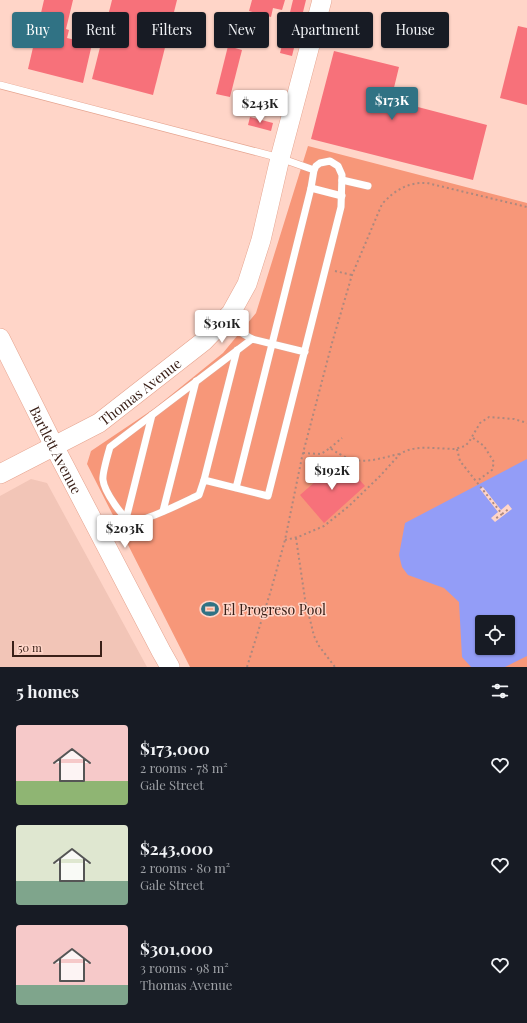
<!DOCTYPE html>
<meta charset="utf-8">
<style>
:root{--surface:#171b24;--page:#242831;--text:#f1f3f6;--muted:#9ea1a6;--accent:#307284}
body{margin:0;font-family:"Playfair Display",serif;background:var(--page);color:var(--text);height:100vh;display:flex;flex-direction:column;font-size:15px;white-space:nowrap}
*{box-sizing:border-box;margin:0}
p{font-size:13px;color:var(--muted)}
.icon{flex:none;width:22px;height:22px;fill:none;stroke:currentColor;stroke-width:2;stroke-linecap:round;stroke-linejoin:round}
.map{position:relative;height:667px;overflow:hidden}
.side{display:flex;flex-direction:column;background:var(--surface);flex:1}
.side>*{flex:none}
.top-card{position:absolute;left:12px;top:12px;width:503px;height:36px;display:flex;gap:8px}
.controls{position:absolute;left:475px;top:615px;display:grid;gap:8px}
.controls a{display:grid;place-items:center;width:40px;height:40px;border-radius:4px;background:var(--surface);box-shadow:0 1px 3px #0004;font-size:20px}
.scale{position:absolute;left:12px;bottom:10px;width:90px;box-sizing:border-box;padding-left:4px;border:2px solid #3a2018;border-top:0;font-size:11px;line-height:14px;white-space:nowrap;color:#3a2018;-webkit-text-stroke:3px #ffd5c8;paint-order:stroke}
.price{position:absolute;translate:-50% -34px;padding:0 9px;border-radius:4px;background:#fff;color:#222;font-size:13px;line-height:26px;filter:drop-shadow(0 1px 2px #0008)}
.price::after{content:'';position:absolute;left:50%;top:24px;width:12px;height:9px;margin-left:-6px;background:inherit;clip-path:polygon(0 0,100% 0,50% 100%)}
.price.selected{background:var(--accent);color:#fff}
ul{padding:0;list-style:none}
li{display:flex;align-items:center;gap:12px;height:100px;padding:0 16px}
li span{display:grid;place-items:center;flex:none;width:112px;height:80px;border-radius:4px;color:#555}
li>.icon{margin-inline-start:auto}
span .icon{width:48px;height:48px;fill:#fffc;stroke-width:1}
li b{font-size:17px}
h2{display:flex;justify-content:space-between;align-items:center;height:48px;padding:0 16px;font-size:17px}
.pill{padding:0 14px;border-radius:4px;background:var(--surface);box-shadow:0 1px 3px #0004;font-size:14px;line-height:36px}
.pill.selected{background:var(--accent);color:#fff}
.map>svg:first-child{display:block}
.built{fill:#f2c5b7}
.green{fill:#f79779;fill-rule:evenodd}
.water{fill:#939df7;fill-rule:evenodd}
.pier{fill:#ffd5c8}
.building{fill:#f7717a}
.lines{fill:none;stroke-linecap:round;stroke-linejoin:round}
.lane-casing{stroke:#e5a38e;stroke-width:8}
.secondary-casing{stroke:#e5a38e;stroke-width:20}
.path{stroke:#ac887e;stroke-width:2;stroke-dasharray:2 3;stroke-linecap:butt}
.lane{stroke:#fff;stroke-width:7}
.secondary{stroke:#fff;stroke-width:19}
.labels{text-anchor:middle;dominant-baseline:central;stroke-width:3;stroke-linejoin:round;paint-order:stroke}
.street-label{font-size:14px;fill:#3a2018;stroke:#ffd5c8}
.poi-label{font-size:14px;fill:#3a2018;stroke:#ffd5c8;text-anchor:start}
</style>
<div class="map">
<svg width="527" height="667" viewBox="0 0 527 667">
<rect width="100%" height="100%" fill="#ffd5c8"/>
<path class="built" d="M31 479 47 483 147 667H0V496Z"/>
<path class="green" d="M308 146 527 203V667H190L87 464 91 451 155 408 223 353 256 313ZM482 622H508V648H482Z"/>
<path class="water" d="M527 459V656L505 667H471L462 657 459 602 444 588 408 575 402 567 399 555 405 523ZM482 622H508V648H482Z"/>
<path class="pier" d="M483 487 501 510 508 504 512 509 495 522 491 518 498 512 480 489Z"/>
<g class="building">
<path d="M44 0H73L66 29 69 30 67 38 92 44 83 83 28 69Z"/>
<path d="M112 0H177L153 95 92 79Z"/>
<path d="M252 0H285L282 10 273 8 271 17 249 11Z"/>
<path d="M293 0H306L292 56 280 53Z"/>
<path d="M518 26 527 28V105L500 98Z"/>
<path d="M228 46 242 50 230 97 216 94Z"/>
<path d="M334 51 399 67 391 100 487 125 473 180 311 139Z"/>
<path d="M250 117 273 123 271 131 248 125Z"/>
<path d="M341 459 365 486 324 523 300 495Z"/>
</g>
<g class="lines">
<g class="lane-casing">
<g id="lane">
<path d="M0 85 280 158 314 170"/>
<path d="M342 180 368 186"/>
<path d="M311 188 342 196"/>
<path d="M223 322 252 339"/>
<path d="M204 480 237 350"/>
<path d="M236 488 311 188 314 170 316 166 320 163 330 161 338 166 342 175 341 207 268 496 204 480 199 495C186 501 145 522 133 521 123 521 104 490 103 480 102 474 108 454 110 447L252 339 305 352"/>
<path d="M163 511 196 381"/>
<path d="M126 519 152 415"/>
</g>
</g>
<g class="secondary-casing">
<g id="secondary">
<path id="s1" d="M0 338 54 446 161 651 170 667"/>
<path id="s2" d="M0 474 99 423 204 341 231 313 247 284 261 240 280 158 322 0"/>
</g>
</g>
<g class="path">
<path d="M335 271 352 275"/>
<path d="M473 438 484 446 494 462 492 470 477 481"/>
<path d="M330 448 342 438"/>
<path d="M457 449 460 461 502 514 495 519"/>
<path d="M303 453 321 454 330 448C357 467 369 461 399 454"/>
<path d="M502 514 510 508"/>
<path d="M296 538 305 599 314 636 319 646 335 667"/>
<path d="M285 540 298 537 324 526 349 506 380 476 400 454C415 444 437 449 455 449L465 446 469 442 480 423 489 417 514 419 527 423"/>
<path d="M247 667 271 590 285 540 302 457 332 343 352 275 382 204C395 190 408 182 427 183L527 207"/>
</g>
<use href="#lane" class="lane"/>
<use href="#secondary" class="secondary"/>
</g>
<defs>
<g id="stadium-bare" transform="scale(1.38)"><path d="M0-5a6.5 5 0 1 0 0 10a6.5 5 0 1 0 0-10ZM-3.5-1.8h7v3.6h-7Z" fill="#307284" stroke="#ffd5c8" stroke-width="2.5" paint-order="stroke"/></g>
</defs>
<g fill-rule="evenodd">
<use href="#stadium-bare" x="210" y="609"/>
</g>
<g class="labels">
<g class="street-label">
<text stroke="none"><textPath href="#s2" startOffset="163">Thomas Avenue</textPath></text>
<text stroke="none"><textPath href="#s1" startOffset="125">Bartlett Avenue</textPath></text>
</g>
<g class="poi-label">
<text x="223" y="609">El Progreso Pool</text>
</g>
</g>
</svg>
<div class="controls">
<a><svg class="icon" aria-label="locate" viewBox="0 0 24 24"><circle cx="12" cy="12" r="6"/><path d="M12 2v4M12 18v4M2 12h4M18 12h4"/></svg></a>
</div>
<div class="scale">50 m</div>
<b class="price selected" style="left:392px;top:121px">$173K</b>
<b class="price" style="left:260px;top:124px">$243K</b>
<b class="price" style="left:222px;top:344px">$301K</b>
<b class="price" style="left:332px;top:491px">$192K</b>
<b class="price" style="left:125px;top:549px">$203K</b>
<div class="top-card">
<a class="pill selected">Buy</a>
<a class="pill">Rent</a>
<a class="pill">Filters</a>
<a class="pill">New</a>
<a class="pill">Apartment</a>
<a class="pill">House</a>
</div>
</div>
<section class="side">
<h2>5 homes<svg class="icon" aria-label="filters" viewBox="0 0 24 24"><path d="M4 7h16M4 17h16"/><circle cx="9" cy="7" r="2"/><circle cx="15" cy="17" r="2"/></svg></h2>
<ul>
<li><span style="background:linear-gradient(#f6c9c9 70%,#8fb573 0)"><svg class="icon" aria-label="home" viewBox="0 0 24 24"><path d="M3 11l9-7 9 7M6 9v11h12V9"/></svg></span><div><b>$173,000</b><p>2 rooms · 78 m²</p><p>Gale Street</p></div><svg class="icon" aria-label="heart" viewBox="0 0 24 24"><path d="M12 20l-8-8c-3-5 5-10 8-4 3-6 11-1 8 4z"/></svg></li>
<li><span style="background:linear-gradient(#dfe7d0 70%,#7fa58c 0)"><svg class="icon" aria-label="home" viewBox="0 0 24 24"><path d="M3 11l9-7 9 7M6 9v11h12V9"/></svg></span><div><b>$243,000</b><p>2 rooms · 80 m²</p><p>Gale Street</p></div><svg class="icon" aria-label="heart" viewBox="0 0 24 24"><path d="M12 20l-8-8c-3-5 5-10 8-4 3-6 11-1 8 4z"/></svg></li>
<li><span style="background:linear-gradient(#f6c9c9 75%,#7fa58c 0)"><svg class="icon" aria-label="home" viewBox="0 0 24 24"><path d="M3 11l9-7 9 7M6 9v11h12V9"/></svg></span><div><b>$301,000</b><p>3 rooms · 98 m²</p><p>Thomas Avenue</p></div><svg class="icon" aria-label="heart" viewBox="0 0 24 24"><path d="M12 20l-8-8c-3-5 5-10 8-4 3-6 11-1 8 4z"/></svg></li>
</ul>
</section>
